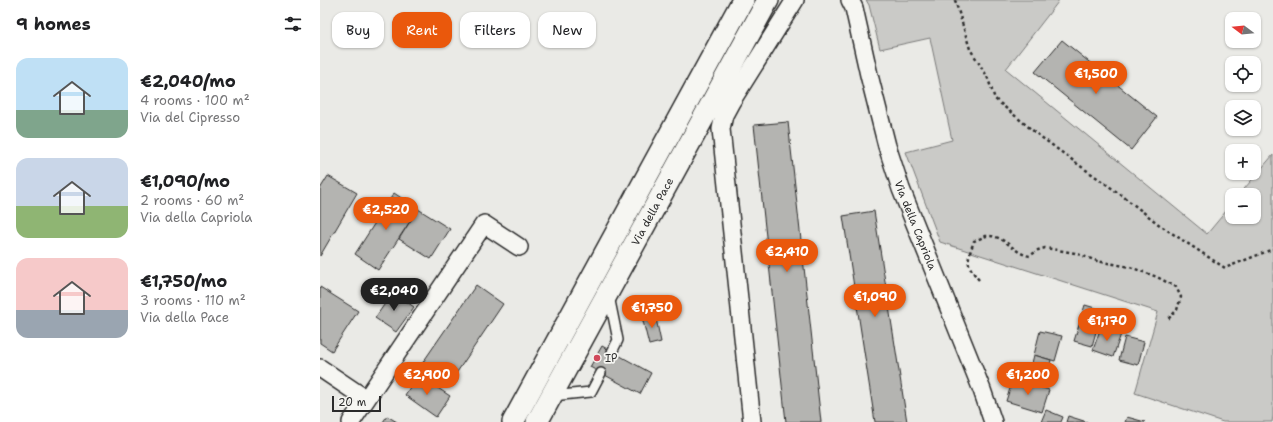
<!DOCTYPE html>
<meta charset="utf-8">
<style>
:root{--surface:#fff;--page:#f6f6f6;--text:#202124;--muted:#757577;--accent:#ea580c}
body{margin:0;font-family:"Shantell Sans",sans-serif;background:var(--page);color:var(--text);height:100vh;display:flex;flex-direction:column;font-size:15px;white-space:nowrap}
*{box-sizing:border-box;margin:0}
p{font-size:13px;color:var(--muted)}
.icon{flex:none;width:22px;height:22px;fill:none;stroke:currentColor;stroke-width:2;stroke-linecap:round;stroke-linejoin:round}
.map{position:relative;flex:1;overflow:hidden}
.side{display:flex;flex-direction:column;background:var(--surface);width:320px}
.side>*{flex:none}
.banner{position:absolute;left:12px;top:12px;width:380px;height:36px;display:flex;gap:8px}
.needle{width:26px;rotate:286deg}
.fabs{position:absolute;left:905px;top:12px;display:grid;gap:8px}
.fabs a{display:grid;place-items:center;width:36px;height:36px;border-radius:8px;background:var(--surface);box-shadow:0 1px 3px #0004;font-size:20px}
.scale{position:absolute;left:12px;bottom:10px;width:49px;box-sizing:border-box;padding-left:4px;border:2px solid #2b2b2b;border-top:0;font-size:11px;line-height:14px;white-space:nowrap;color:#2b2b2b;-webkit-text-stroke:3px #f6f6f2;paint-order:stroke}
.price{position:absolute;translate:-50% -34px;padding:0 9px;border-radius:14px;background:var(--accent);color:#fff;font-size:13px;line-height:26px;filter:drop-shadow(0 1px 2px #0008)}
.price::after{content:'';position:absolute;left:50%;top:24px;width:12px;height:9px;margin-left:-6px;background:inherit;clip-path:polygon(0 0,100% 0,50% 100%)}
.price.active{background:#222;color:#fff}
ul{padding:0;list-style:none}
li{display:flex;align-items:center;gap:12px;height:100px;padding:0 16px}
li span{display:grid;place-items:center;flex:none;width:112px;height:80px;border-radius:12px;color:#555}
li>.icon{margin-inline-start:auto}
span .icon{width:48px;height:48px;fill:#fffc;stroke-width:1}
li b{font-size:17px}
h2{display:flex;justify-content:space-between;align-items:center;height:48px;padding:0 16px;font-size:17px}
.chip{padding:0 14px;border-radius:12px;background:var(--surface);box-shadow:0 1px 3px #0004;font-size:14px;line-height:36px}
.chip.active{background:var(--accent);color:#fff}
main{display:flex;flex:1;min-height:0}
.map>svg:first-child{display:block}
.green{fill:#cacac7;stroke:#7a7a79}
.building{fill:#b4b4b1;stroke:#2b2b2b}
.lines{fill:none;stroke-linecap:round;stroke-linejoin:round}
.service-casing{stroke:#2b2b2b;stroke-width:12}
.minor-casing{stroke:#2b2b2b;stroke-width:20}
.tertiary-casing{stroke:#2b2b2b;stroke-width:24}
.path{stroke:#2b2b2b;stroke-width:2.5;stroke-dasharray:3 3;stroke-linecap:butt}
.service{stroke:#f6f6f2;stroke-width:9}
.minor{stroke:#f6f6f2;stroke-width:17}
.tertiary{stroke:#f6f6f2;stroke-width:21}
.poi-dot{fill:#d1495b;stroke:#f6f6f2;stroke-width:1.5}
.labels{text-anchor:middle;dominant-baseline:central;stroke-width:3.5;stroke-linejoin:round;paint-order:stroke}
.street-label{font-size:11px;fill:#2b2b2b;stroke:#f6f6f2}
.poi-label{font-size:11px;fill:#2b2b2b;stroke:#f6f6f2;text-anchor:start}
</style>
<main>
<section class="side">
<h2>9 homes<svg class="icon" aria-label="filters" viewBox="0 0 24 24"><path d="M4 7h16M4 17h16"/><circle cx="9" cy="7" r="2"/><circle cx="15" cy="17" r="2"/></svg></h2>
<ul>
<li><span style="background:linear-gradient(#bfe0f5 65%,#7fa58c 0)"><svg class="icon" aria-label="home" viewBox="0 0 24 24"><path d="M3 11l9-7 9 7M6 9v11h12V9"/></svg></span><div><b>€2,040/mo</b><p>4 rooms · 100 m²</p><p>Via del Cipresso</p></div></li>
<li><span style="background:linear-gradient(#c9d6e8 60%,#8fb573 0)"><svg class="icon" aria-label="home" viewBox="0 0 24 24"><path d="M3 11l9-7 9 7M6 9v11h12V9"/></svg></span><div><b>€1,090/mo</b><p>2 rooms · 60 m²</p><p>Via della Capriola</p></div></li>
<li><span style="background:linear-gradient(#f6c9c9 65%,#9aa5b1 0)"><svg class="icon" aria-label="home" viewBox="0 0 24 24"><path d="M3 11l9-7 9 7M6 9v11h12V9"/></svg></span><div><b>€1,750/mo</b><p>3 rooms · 110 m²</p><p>Via della Pace</p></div></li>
</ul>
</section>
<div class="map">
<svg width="953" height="422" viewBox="0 0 953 422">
<rect width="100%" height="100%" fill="#eaeae6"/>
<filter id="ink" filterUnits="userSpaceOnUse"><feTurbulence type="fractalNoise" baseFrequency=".025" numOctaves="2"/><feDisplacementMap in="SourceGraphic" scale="8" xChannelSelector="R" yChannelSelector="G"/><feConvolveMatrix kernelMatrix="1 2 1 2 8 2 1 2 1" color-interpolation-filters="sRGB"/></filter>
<g filter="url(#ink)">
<path class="green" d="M546 0H738V2L686 69 887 234 912 204V217H934V195H919L953 155V416L952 422H903L815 393 838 312 620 242 586 152 632 140 610 38 560 49 549 5Z"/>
<g class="building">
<path d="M742 40 837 117 811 150 715 72Z"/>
<path d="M468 122 501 422H466L434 125Z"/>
<path d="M8 176 37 193 0 256V189Z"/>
<path d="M74 193 98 209 58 270 35 254Z"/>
<path d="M98 209 130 229 111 259 79 239Z"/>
<path d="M554 211 587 422H555L523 216Z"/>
<path d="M156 285 183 304 127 387 99 368Z"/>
<path d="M0 287 38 311 12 351 0 343Z"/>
<path d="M73 292 94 307 76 332 55 318Z"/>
<path d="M765 305 782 310 772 346 754 341Z"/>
<path d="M335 314 341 342 329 345 322 317Z"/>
<path d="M781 327 801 334 793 357 773 350Z"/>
<path d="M720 331 742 336 735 361 714 355Z"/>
<path d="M805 337 824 342 818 365 799 360Z"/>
<path d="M282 346 331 373 320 394 270 367Z"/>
<path d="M714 355 731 360 726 379 709 375Z"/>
<path d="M98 375 130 396 116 417 85 395Z"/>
<path d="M693 379 729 390 722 412 686 401Z"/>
<path d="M726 410 743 417 741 422H721Z"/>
<path d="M67 416 77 422H63Z"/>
<path d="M748 416 767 422H746Z"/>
<path d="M807 417 825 422H805Z"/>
</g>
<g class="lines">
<g class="service-casing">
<g id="service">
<path d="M289 296 298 340 292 352"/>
<path d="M232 396 271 392 281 373"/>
</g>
</g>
<g class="minor-casing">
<g id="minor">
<path id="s1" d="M530 0 534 8 549 75 567 146 581 189 662 390 673 422"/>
<path d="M0 368 46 399"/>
<path d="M31 422 164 224 199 247"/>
<path d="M432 422 401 129 404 115 411 102 475 0"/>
</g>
</g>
<g class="tertiary-casing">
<g id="tertiary">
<path d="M193 422 423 0"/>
<path id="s2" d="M217 422 448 0"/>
</g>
</g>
<g class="path">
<path d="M635 0 650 49 667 76 675 99 717 134 759 165 800 194 841 226 905 268 953 249"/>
<path d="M659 280C645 263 647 261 654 241 658 240 663 237 666 236 685 234 693 254 710 256L718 250 725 248 755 253 777 261 810 267 837 277 856 287 861 297 857 310 847 320"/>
</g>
<use href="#service" class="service"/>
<use href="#minor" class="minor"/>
<use href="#tertiary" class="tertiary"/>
</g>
</g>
<circle class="poi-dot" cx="277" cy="358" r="4"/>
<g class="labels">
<g class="street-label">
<text stroke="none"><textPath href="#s2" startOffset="240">Via della Pace</textPath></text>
<text stroke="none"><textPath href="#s1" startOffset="235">Via della Capriola</textPath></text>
</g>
<g class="poi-label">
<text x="285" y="358">IP</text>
</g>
</g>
</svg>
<div class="fabs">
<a><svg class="needle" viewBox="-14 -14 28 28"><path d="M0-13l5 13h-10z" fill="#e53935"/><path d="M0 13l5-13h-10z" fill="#757577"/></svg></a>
<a><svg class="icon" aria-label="locate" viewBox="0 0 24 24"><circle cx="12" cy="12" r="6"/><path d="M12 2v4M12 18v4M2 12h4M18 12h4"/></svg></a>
<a><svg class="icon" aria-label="layers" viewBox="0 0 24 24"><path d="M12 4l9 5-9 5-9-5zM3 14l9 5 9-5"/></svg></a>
<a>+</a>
<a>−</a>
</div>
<div class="scale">20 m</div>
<b class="price" style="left:776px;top:95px">€1,500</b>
<b class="price" style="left:66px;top:231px">€2,520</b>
<b class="price" style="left:467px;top:273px">€2,410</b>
<b class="price active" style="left:74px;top:312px">€2,040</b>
<b class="price" style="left:555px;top:318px">€1,090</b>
<b class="price" style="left:332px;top:329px">€1,750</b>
<b class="price" style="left:787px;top:342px">€1,170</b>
<b class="price" style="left:107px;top:396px">€2,900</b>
<b class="price" style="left:708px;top:396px">€1,200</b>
<div class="banner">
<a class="chip">Buy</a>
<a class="chip active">Rent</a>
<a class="chip">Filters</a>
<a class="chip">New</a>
</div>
</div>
</main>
